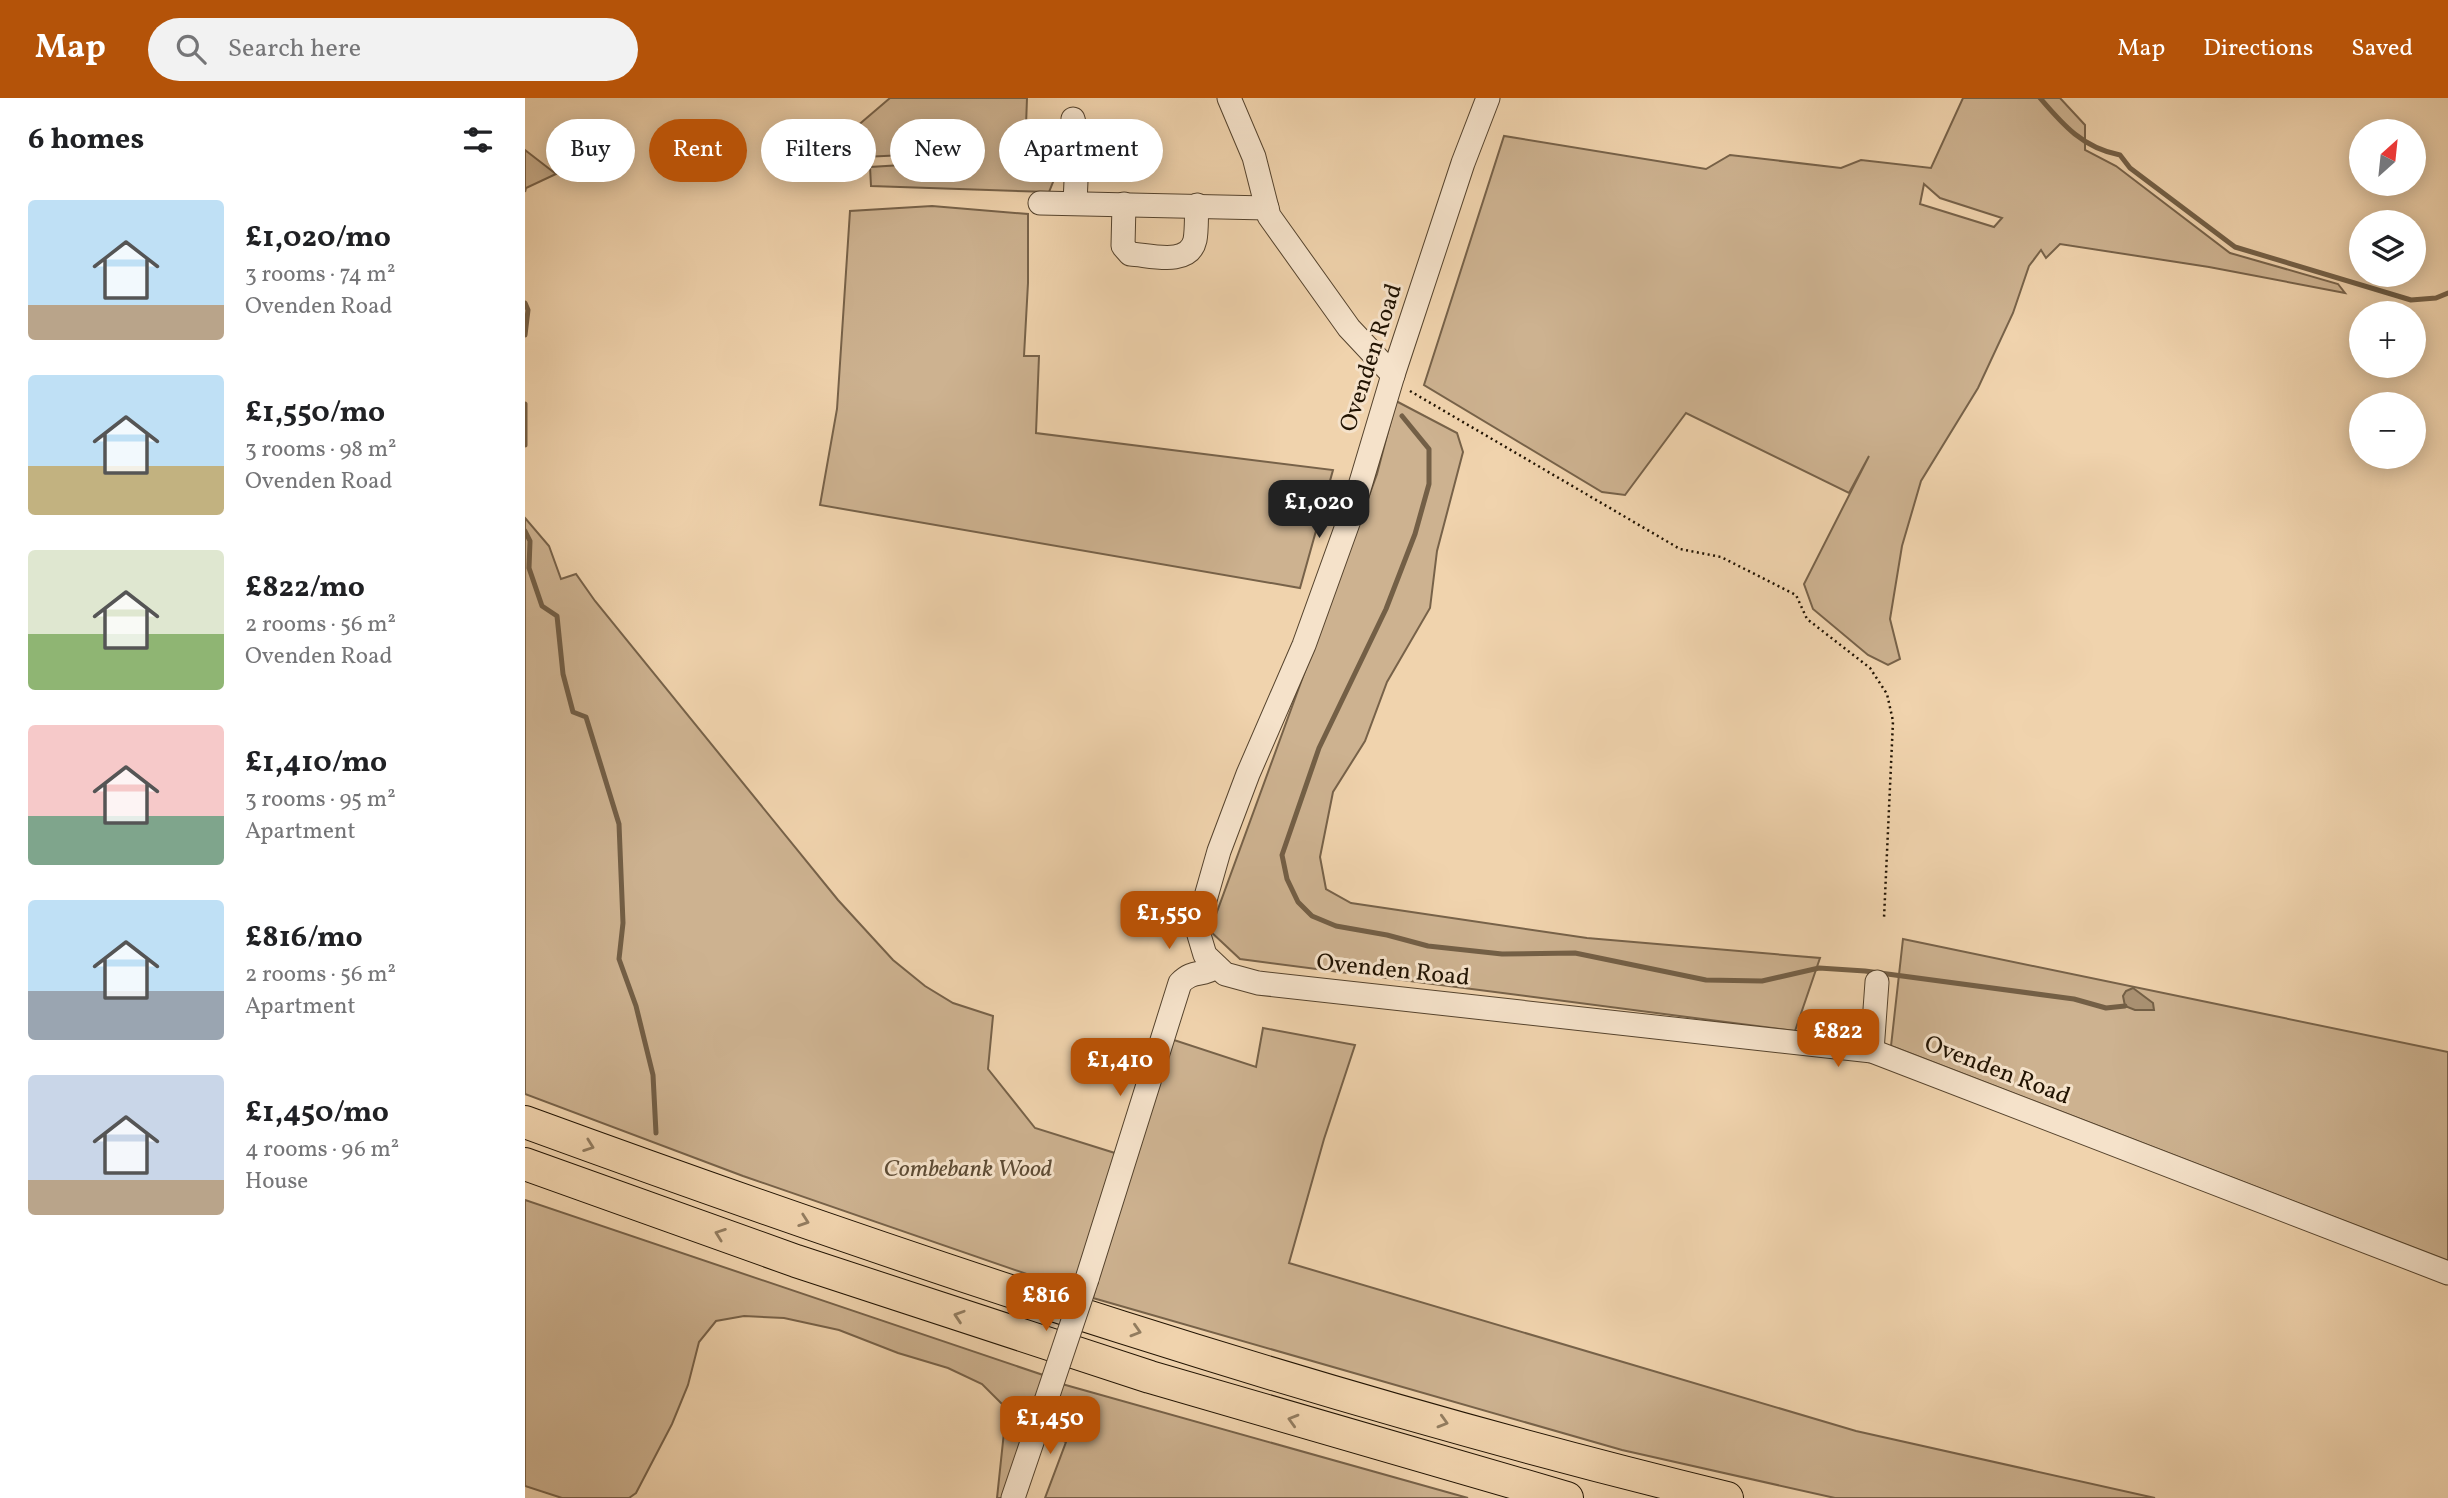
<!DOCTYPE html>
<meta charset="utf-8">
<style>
:root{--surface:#fff;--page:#f2f2f2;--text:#202124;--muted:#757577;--accent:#b45309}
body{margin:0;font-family:Vollkorn,serif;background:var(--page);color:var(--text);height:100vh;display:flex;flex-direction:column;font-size:26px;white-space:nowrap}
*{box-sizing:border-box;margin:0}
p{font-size:23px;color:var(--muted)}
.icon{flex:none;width:38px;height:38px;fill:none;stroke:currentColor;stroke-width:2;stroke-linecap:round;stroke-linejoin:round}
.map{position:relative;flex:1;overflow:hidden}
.side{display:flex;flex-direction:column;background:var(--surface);width:525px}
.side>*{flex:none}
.top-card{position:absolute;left:21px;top:21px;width:665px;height:63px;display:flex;gap:14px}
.needle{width:46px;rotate:27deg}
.fabs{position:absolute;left:1824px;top:21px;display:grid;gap:14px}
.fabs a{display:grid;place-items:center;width:77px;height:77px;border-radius:50%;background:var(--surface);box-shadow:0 4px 18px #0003;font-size:35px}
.price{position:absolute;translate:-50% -60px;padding:0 16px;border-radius:14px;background:var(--accent);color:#fff;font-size:23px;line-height:46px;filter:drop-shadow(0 2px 4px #0008)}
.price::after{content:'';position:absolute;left:50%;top:42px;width:21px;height:16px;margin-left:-10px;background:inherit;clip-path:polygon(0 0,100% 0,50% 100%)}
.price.current{background:#222;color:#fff}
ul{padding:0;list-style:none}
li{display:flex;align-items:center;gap:21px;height:175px;padding:0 28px}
li span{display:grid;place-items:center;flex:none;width:196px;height:140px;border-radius:7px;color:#555}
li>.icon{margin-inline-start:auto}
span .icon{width:84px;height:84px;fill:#fffc;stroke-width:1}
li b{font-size:30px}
h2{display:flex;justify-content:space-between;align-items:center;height:84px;padding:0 28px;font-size:30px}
.pill{padding:0 24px;border-radius:32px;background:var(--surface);box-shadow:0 4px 18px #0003;font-size:24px;line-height:63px}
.pill.current{background:var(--accent);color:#fff}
header{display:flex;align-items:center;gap:42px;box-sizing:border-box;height:98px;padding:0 35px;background:var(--accent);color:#fff}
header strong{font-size:33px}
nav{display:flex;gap:38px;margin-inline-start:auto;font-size:24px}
.search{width:490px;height:63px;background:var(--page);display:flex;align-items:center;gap:18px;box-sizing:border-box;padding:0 24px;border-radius:38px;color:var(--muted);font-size:26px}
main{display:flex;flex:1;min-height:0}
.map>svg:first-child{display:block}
.green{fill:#cdb290;stroke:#776249;stroke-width:2;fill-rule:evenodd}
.water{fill:#aa9273;stroke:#735f46;stroke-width:2}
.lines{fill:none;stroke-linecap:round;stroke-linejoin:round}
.stream{stroke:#735f46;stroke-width:5}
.minor-casing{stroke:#55432d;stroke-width:25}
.highway-casing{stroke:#211302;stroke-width:34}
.path{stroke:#211302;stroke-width:2.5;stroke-dasharray:2 3.5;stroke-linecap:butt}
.minor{stroke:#f5e2ca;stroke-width:23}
.highway{stroke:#f0d3ad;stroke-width:32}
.minor-bridge-casing{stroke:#55432d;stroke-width:25;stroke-linecap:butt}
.minor-bridge{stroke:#f5e2ca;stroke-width:23}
.oneway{stroke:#937d60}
.labels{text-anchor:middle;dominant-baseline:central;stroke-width:6;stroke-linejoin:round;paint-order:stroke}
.street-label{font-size:24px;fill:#211302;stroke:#f5e2ca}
.park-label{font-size:24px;font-style:italic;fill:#5d4b34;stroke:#f5e2ca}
</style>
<header>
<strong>Map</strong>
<div class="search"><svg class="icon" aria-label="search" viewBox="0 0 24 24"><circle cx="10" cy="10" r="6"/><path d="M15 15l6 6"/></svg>Search here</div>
<nav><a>Map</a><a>Directions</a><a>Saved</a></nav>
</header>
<main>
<section class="side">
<h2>6 homes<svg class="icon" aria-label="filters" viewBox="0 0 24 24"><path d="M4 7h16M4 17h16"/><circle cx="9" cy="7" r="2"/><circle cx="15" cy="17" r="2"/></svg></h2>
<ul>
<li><span style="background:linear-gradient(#bfe0f5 75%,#b9a48a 0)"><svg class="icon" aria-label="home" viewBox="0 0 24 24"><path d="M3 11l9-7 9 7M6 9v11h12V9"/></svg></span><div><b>£1,020/mo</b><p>3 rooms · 74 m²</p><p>Ovenden Road</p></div></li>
<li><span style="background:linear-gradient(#bfe0f5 65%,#c2b280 0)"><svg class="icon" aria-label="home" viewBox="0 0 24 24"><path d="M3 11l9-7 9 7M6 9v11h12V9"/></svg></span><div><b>£1,550/mo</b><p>3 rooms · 98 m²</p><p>Ovenden Road</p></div></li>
<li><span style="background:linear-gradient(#dfe7d0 60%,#8fb573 0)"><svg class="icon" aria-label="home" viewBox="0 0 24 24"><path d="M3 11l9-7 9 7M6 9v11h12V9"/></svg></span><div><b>£822/mo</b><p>2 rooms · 56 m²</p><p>Ovenden Road</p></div></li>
<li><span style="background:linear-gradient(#f6c9c9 65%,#7fa58c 0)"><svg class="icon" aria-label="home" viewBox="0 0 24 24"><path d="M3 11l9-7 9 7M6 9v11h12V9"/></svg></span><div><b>£1,410/mo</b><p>3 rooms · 95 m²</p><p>Apartment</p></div></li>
<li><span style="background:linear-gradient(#bfe0f5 65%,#9aa5b1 0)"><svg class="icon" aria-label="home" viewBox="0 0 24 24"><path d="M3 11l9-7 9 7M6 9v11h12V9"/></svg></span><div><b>£816/mo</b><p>2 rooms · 56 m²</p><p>Apartment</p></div></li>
<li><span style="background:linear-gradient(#c9d6e8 75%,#b9a48a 0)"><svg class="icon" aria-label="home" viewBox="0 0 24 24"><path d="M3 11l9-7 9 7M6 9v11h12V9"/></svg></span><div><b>£1,450/mo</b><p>4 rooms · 96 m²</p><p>House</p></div></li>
</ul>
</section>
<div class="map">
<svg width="1923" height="1400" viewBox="0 0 1923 1400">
<rect width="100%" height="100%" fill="#f0d3ad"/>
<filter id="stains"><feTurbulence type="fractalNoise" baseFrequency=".00286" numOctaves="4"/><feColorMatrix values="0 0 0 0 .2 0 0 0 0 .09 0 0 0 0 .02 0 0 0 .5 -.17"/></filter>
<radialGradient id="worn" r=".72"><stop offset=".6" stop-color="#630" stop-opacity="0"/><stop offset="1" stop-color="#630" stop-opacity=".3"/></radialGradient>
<g class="green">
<path d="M365 0H502L501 28 542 30 547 37 524 94 346 88 345 69 427 64 456 51 453 41 401 56 317 60 303 53Z"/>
<path d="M1438 0H1535L1560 27V52L1591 68 1705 155 1813 186 1820 195 1684 169 1535 146 1521 160 1516 152 1504 168 1488 215 1453 290 1396 383 1377 448 1365 521 1375 561 1363 567 1343 557 1288 511 1279 486 1344 358 1324 395 1161 315 1100 397 1077 394 899 287 979 38 1181 71 1205 57 1316 70 1336 62 1406 70ZM1399 86 1415 100 1477 120 1469 129 1395 106Z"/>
<path d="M0 52 31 76 1 90 0 94Z"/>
<path d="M407 108 503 116V185L499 258H514L511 335 808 372 775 490 295 407 312 311 325 113Z"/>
<path d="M871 303 932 335 938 354 912 453 905 510 862 584 840 643 808 694 795 759 801 791 826 805 1062 840 1295 860 1270 933 715 861 685 833 852 376Z"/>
<path d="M0 420 24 448 36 481 51 476 70 503 313 802 368 862 400 888 428 905 468 918 463 971 510 1030 593 1056 548 1192 218 1078 0 996Z"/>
<path d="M1378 841 1923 954V1163L1366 948Z"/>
<path d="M738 930 830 947 799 1041 764 1165 1331 1333 1630 1400H1310L1097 1352 568 1200 590 1113 646 941 731 969Z"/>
<path d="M0 1102 521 1278 481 1400H472L479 1334 478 1307 457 1286 423 1270 373 1255 314 1232 259 1220 219 1218 191 1223 174 1244 163 1287 147 1326 111 1395 104 1400H37L0 1388Z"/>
<path d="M537 1286 943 1400H520L541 1344 519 1335Z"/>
</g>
<path class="water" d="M1608 890 1628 905 1629 912H1610L1600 908 1598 898 1601 893Z"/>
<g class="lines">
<g class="stream">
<path d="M1515 0C1538 27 1558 50 1595 57L1605 70 1710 149 1886 202 1911 200 1923 195"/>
<path d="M0 205 3 212 0 237"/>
<path d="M0 306V347"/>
<path d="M877 318 904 351V386L890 436 861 511 794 650 757 757 762 781 773 804 787 818 811 828 862 837 903 848 977 856 1050 855 1181 882 1237 883 1294 870 1340 873 1549 901 1581 910 1600 908"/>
<path d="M0 433 5 443 4 470 17 508 32 518 38 576 48 614 61 619 94 726 98 825 94 861 111 908 128 977 131 1035"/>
</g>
<g class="minor-casing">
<g id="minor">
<path d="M704 0 729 59 744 118 824 230 868 277"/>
<path d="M963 0 938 65 868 277 828 411 779 547 723 676 694 753 676 816 674 837 680 857 700 876 733 885 1347 953 1923 1175"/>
<path d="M548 21 553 39 550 105"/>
<path d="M515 105 742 110"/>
<path d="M599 106 598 148 605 156C625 157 664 169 670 142 672 131 671 118 672 107"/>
<path d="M1347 953 1352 884"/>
<path d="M562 1181 655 885C669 871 676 879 691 869"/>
<path d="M488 1400 521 1303"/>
</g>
</g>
<g class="highway-casing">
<g id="highway">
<path d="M0 1024C394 1168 794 1301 1202 1400"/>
<path d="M0 1066 271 1163 625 1279 1042 1400"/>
</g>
</g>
<path class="path" d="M885 293 1155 451 1196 459 1271 497 1282 521 1345 570 1362 596 1368 623 1359 820"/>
<use href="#minor" class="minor"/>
<use href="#highway" class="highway"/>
<g class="minor-bridge-casing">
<path id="minor-bridge" d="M521 1303 562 1181"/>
</g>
<use href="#minor-bridge" class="minor-bridge"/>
</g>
<defs><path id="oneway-chevron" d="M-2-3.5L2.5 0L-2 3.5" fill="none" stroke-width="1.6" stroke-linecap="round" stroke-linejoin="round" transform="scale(1.75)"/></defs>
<g class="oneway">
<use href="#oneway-chevron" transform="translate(64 1048) rotate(20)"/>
<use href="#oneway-chevron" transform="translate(279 1123) rotate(19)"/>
<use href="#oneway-chevron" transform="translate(195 1136) rotate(-160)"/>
<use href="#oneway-chevron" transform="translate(434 1218) rotate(-162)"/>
<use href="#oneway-chevron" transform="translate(611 1233) rotate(17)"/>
<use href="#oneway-chevron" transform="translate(768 1322) rotate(-164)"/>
<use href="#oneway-chevron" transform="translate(918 1324) rotate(16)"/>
</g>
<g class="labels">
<g class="street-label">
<text transform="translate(847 260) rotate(-72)">Ovenden Road</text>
<text transform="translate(868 873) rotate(6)">Ovenden Road</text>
<text transform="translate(1472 973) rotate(21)">Ovenden Road</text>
</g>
<g class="park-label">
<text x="443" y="1072">Combebank Wood</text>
</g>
</g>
<rect width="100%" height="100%" filter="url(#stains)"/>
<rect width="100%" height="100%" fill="url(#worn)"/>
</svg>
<div class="fabs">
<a><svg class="needle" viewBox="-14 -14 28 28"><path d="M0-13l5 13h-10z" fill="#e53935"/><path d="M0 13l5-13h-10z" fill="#757577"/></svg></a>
<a><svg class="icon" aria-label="layers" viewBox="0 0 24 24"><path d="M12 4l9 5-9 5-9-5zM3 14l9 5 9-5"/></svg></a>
<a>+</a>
<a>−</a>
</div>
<b class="price current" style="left:794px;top:442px">£1,020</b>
<b class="price" style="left:644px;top:853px">£1,550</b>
<b class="price" style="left:1313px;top:971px">£822</b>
<b class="price" style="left:595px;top:1000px">£1,410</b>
<b class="price" style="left:521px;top:1235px">£816</b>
<b class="price" style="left:525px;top:1358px">£1,450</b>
<div class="top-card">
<a class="pill">Buy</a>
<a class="pill current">Rent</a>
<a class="pill">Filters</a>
<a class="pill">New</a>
<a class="pill">Apartment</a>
</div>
</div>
</main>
